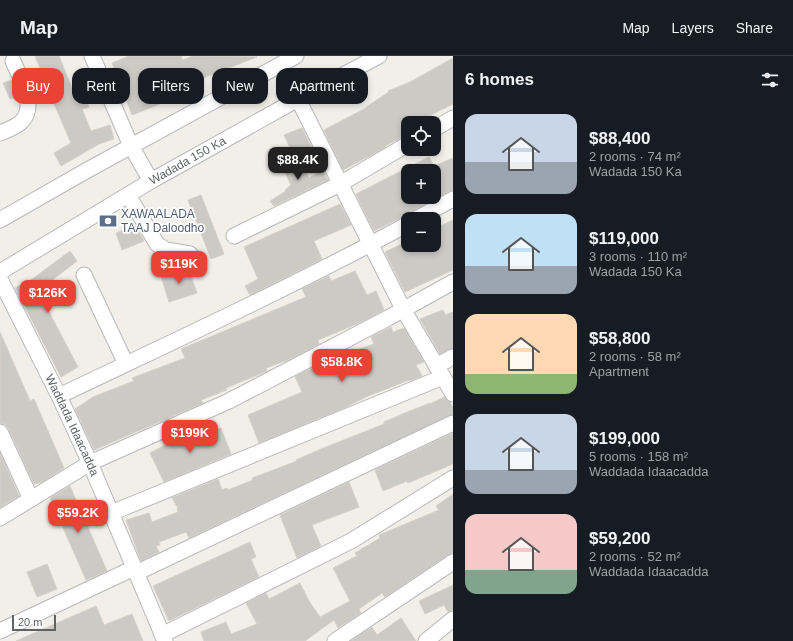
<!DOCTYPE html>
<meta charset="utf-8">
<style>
:root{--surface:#171b24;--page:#20242c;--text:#f1f3f6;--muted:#9ea1a6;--line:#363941;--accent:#ea4335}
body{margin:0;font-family:Helvetica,sans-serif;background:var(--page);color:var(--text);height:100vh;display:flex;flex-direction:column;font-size:15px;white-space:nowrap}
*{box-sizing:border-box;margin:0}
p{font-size:13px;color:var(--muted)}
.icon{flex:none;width:22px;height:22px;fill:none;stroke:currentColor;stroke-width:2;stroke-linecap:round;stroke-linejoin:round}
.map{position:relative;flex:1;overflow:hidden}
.panel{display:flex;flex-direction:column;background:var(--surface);width:340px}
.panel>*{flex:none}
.top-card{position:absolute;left:12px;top:12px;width:380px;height:36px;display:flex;gap:8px}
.buttons{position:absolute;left:401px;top:60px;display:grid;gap:8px}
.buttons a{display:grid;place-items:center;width:40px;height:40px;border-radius:8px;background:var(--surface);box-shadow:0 2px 6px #0003;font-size:20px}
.scale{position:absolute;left:12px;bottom:10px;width:44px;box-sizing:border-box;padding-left:4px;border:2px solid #5f6368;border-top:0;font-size:11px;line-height:14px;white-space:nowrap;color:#5f6368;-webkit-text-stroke:3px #fff;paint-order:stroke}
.price{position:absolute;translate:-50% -34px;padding:0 9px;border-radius:8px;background:var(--accent);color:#fff;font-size:13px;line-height:26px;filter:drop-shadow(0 1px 2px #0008)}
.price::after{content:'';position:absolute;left:50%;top:24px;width:12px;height:9px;margin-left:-6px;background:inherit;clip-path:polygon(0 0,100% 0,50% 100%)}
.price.active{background:#222;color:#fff}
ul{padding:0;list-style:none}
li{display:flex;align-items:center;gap:12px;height:100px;padding:0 12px}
li span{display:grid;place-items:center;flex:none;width:112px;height:80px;border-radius:12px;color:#555}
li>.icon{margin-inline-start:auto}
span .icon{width:48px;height:48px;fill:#fffc;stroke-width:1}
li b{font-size:17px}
h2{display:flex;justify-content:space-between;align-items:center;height:48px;padding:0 12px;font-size:17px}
.chip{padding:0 14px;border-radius:12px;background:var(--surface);box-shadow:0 2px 6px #0003;font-size:14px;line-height:36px}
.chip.active{background:var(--accent);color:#fff}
header{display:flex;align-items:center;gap:24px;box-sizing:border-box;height:56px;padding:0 20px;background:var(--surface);border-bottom:1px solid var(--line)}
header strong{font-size:19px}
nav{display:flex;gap:22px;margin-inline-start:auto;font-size:14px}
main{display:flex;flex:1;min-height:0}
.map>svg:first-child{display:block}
.building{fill:#cccac5;stroke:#d6d1c6;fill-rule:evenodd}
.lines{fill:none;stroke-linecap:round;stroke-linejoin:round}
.minor-casing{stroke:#b5b8bc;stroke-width:17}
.minor{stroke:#fff;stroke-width:15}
.labels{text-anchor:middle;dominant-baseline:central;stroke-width:3.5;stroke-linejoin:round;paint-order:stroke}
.street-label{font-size:12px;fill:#5f6368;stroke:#fff}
.service-label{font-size:12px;fill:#4e5e75;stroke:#fff;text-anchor:start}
</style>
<header>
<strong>Map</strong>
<nav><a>Map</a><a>Layers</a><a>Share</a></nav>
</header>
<main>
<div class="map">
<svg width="453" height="585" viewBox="0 0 453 585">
<rect width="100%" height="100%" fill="#f1efe8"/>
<g class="building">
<path d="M35 0H59L74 37 82 35 89 51 82 53 91 75 110 69 114 83 99 88 61 110 54 97 71 87 46 29 35 33 28 17 40 12Z"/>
<path d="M129 0H181L182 4 193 0 257 1 190 27 192 31 168 40 170 44 132 59 112 7Z"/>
<path d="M453 2V48L431 59 432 62 424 67H402L408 78 385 90 386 91 377 96 343 114 324 74 366 52V51L389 36 388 35 410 26Z"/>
<path d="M12 24 18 40 10 43 3 27Z"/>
<path d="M302 72 312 92 290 101 286 94 290 92 284 79Z"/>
<path d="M429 101 434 110 453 102V134L449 135 412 155 408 158 374 175 356 138ZM408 115H434V141H408Z"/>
<path d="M299 102 309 122 323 114 328 124 274 150 270 145 286 135 285 134 291 129 282 110Z"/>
<path d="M201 139 224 198 211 203 188 144Z"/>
<path d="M340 148 351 169 314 185 322 203 250 239 245 230 258 223 244 191Z"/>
<path d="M453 164V214L405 236 385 196 408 185V189H434V173Z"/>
<path d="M135 169 144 185 122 194 116 177Z"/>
<path d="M70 195 77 205 38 235 78 311 61 321 15 232 31 224Z"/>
<path d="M188 212 197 237 169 246 161 220Z"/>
<path d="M355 215 367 239 376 235 384 254 359 267 318 284 319 288 288 304 266 312 267 315 226 332 227 334 201 344 203 347 94 394 75 353 93 341 134 325 132 322 185 302 181 293 306 241 302 233 329 220 331 225Z"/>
<path d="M443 254 445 259 453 256V292L440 298 420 263Z"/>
<path d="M391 271 393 276 404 272 424 306 416 309 422 320 409 325V324L368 340 344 352 259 387 248 359 302 336 295 320 326 305 374 288 371 281Z"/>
<path d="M0 276 30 345 34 343 64 412 42 426 34 428 8 372 5 368 0 367Z"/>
<path d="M444 341 450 346 453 352V358L189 482 186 476 159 486 160 489 156 490 159 496 141 505 126 464 149 457 152 466 178 456 177 453 178 452 172 442 218 423 222 434 227 432 228 434 253 424 252 422 297 405 296 404 321 393 384 368V366L405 357 430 347V348Z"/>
<path d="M221 372 231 398 164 426 150 397 192 375 196 382Z"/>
<path d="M453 377V408L408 427 407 425 383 435 375 414Z"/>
<path d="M0 397 19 440 0 451Z"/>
<path d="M349 426 359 451 312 469 321 490 297 502 280 459Z"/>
<path d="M70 430 107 515 86 524 50 442Z"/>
<path d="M453 438V496L385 541 382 537 359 553 361 557 338 572 334 564 305 585H204L201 576 226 566 231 578 257 568 246 547 266 537 269 543 300 527 309 545 320 561 350 545 333 512 357 500 355 497 380 482 379 479 439 454 436 450Z"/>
<path d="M250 486 256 501 251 503 259 521 169 565 153 530Z"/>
<path d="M47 508 57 533 37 541 27 516Z"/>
<path d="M453 529V554L448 556 444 549 425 558 419 545Z"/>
<path d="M96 550 104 569 132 558 143 585H16Z"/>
<path d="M401 562 416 585H351L372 571 377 579Z"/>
</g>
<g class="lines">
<g class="minor-casing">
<g id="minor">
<path d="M92 0 131 90 151 125"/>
<path d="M298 43 403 253 453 338"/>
<path d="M434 73 453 62"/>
<path d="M0 77C7 74 17 71 22 65 37 49 20 22 13 5"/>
<path d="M128 139 157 188 166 194 190 198"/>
<path d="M416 163 453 143"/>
<path d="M0 164 84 116 296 0"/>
<path d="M234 180 340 128 408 88"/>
<path id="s1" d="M0 216 151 125 298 43 379 0"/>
<path d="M84 219 126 308"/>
<path id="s2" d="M0 223 59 340 90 407 165 585"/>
<path d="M436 310 453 301"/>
<path d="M59 340C176 284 294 230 408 168"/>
<path d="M0 376 31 443"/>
<path d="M111 457 443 321"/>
<path d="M0 462 90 407 229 345 388 262 453 226"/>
<path d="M136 517 453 367"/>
<path d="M0 575 134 512"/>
<path d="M162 579 351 485 453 422"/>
<path d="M335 585 453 506"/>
<path d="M426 585 453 563"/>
</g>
</g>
<use href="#minor" class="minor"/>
</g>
<defs>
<g id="bank-bare" transform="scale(1.38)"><path d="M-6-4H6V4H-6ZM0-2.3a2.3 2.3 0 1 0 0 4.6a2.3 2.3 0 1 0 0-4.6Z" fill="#5c6f8a" stroke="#fff" stroke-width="2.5" paint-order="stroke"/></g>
</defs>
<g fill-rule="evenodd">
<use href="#bank-bare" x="108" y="165"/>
</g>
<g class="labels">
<g class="street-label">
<text stroke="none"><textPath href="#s1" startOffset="218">Wadada 150 Ka</textPath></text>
<text stroke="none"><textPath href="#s2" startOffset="163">Waddada Idaacadda</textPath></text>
</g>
<g class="service-label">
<text x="121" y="158">XAWAALADA<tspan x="121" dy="14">TAAJ Daloodho</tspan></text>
</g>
</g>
</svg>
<div class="buttons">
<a><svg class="icon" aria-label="locate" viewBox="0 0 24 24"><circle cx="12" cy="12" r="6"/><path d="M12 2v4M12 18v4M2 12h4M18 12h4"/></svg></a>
<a>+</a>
<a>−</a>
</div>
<div class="scale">20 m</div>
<b class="price active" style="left:298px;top:125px">$88.4K</b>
<b class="price" style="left:179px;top:229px">$119K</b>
<b class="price" style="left:48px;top:258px">$126K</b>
<b class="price" style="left:342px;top:327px">$58.8K</b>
<b class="price" style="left:190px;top:398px">$199K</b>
<b class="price" style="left:78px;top:478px">$59.2K</b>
<div class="top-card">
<a class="chip active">Buy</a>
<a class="chip">Rent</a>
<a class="chip">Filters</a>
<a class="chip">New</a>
<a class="chip">Apartment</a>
</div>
</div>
<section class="panel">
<h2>6 homes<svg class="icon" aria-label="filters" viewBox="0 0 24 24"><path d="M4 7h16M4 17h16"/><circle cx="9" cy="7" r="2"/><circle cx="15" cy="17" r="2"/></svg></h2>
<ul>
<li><span style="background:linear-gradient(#c9d6e8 60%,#9aa5b1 0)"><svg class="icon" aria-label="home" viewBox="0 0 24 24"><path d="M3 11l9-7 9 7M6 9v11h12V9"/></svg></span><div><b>$88,400</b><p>2 rooms · 74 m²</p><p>Wadada 150 Ka</p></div></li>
<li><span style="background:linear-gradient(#bfe0f5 65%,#9aa5b1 0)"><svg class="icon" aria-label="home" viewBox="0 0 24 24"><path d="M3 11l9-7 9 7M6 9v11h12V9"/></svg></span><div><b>$119,000</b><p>3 rooms · 110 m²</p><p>Wadada 150 Ka</p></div></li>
<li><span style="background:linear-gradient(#ffd9b3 75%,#8fb573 0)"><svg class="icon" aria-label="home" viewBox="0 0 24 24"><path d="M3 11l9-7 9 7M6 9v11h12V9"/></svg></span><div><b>$58,800</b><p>2 rooms · 58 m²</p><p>Apartment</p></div></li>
<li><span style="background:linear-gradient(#c9d6e8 70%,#9aa5b1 0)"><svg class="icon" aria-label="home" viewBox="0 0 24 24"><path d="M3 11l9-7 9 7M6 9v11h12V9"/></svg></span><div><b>$199,000</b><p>5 rooms · 158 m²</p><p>Waddada Idaacadda</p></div></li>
<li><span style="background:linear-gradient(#f6c9c9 70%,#7fa58c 0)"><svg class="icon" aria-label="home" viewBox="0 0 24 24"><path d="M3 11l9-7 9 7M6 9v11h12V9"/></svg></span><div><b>$59,200</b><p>2 rooms · 52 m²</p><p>Waddada Idaacadda</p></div></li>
</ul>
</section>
</main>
